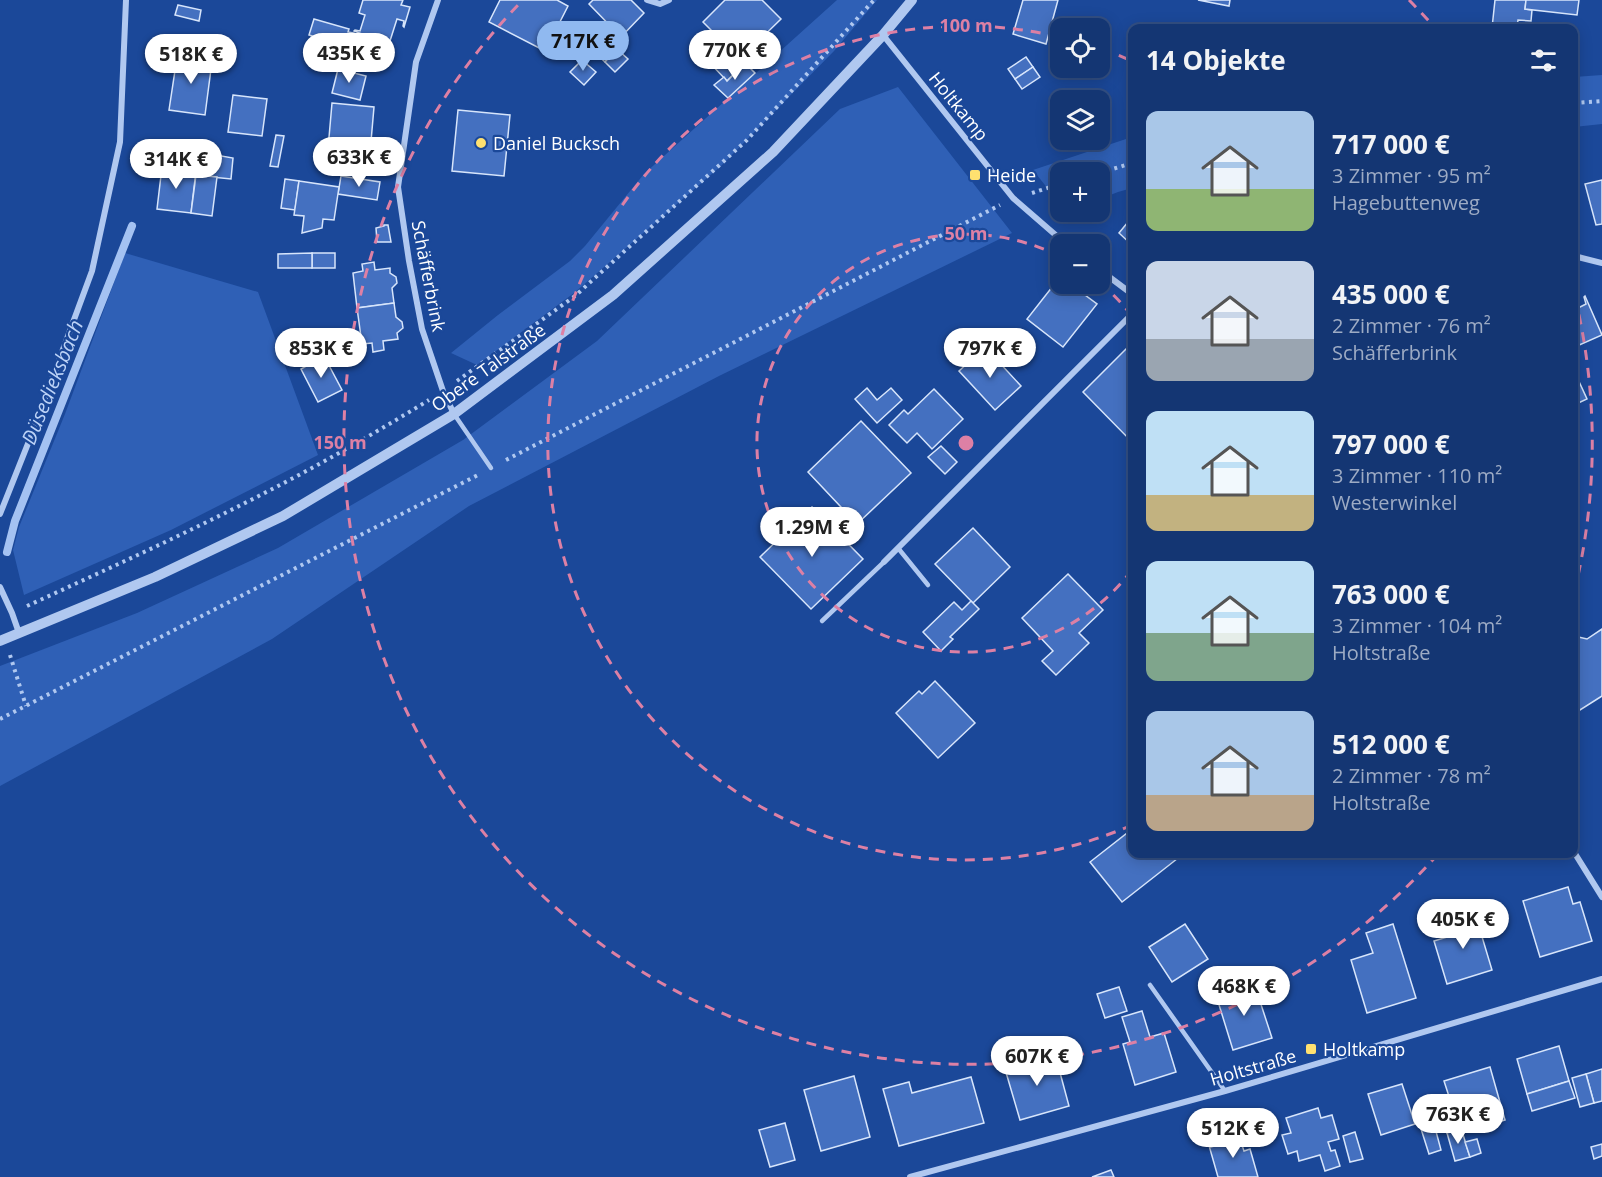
<!DOCTYPE html>
<html lang="de">
<meta charset="utf-8">
<style>
:root{--surface:#143673;--page:#1d3e78;--text:#f1f3f6;--muted:#9dabc4;--line:#335085;--accent:#90b9f0}
body{margin:0;font-family:"Open Sans",sans-serif;background:var(--page);color:var(--text);height:100vh;display:flex;flex-direction:column;font-size:22px;white-space:nowrap}
*{box-sizing:border-box;margin:0}
p{font-size:20px;color:var(--muted)}
.icon{flex:none;width:33px;height:33px;fill:none;stroke:currentColor;stroke-width:2;stroke-linecap:round;stroke-linejoin:round}
.map{position:relative;flex:1;overflow:hidden}
.details{position:absolute;left:1128px;top:24px;width:450px;height:834px;display:flex;flex-direction:column;background:var(--surface);border-radius:12px;box-shadow:0 3px 15px #0003,0 0 0 2px var(--line)}
.details>*{flex:none}
.buttons{position:absolute;left:1050px;top:18px;display:grid;gap:12px}
.buttons a{display:grid;place-items:center;width:60px;height:60px;border-radius:12px;background:var(--surface);box-shadow:0 3px 15px #0003,0 0 0 2px var(--line);font-size:30px}
.price{position:absolute;translate:-50% -51px;padding:0 14px;border-radius:21px;background:#fff;color:#222;font-size:20px;line-height:39px;filter:drop-shadow(0 2px 3px #0008)}
.price::after{content:'';position:absolute;left:50%;top:36px;width:18px;height:14px;margin-left:-9px;background:inherit;clip-path:polygon(0 0,100% 0,50% 100%)}
.price.on{background:var(--accent);color:#111}
ul{padding:0;list-style:none}
li{display:flex;align-items:center;gap:18px;height:150px;padding:0 18px}
li span{display:grid;place-items:center;flex:none;width:168px;height:120px;border-radius:12px;color:#555}
li>.icon{margin-inline-start:auto}
span .icon{width:72px;height:72px;fill:#fffc;stroke-width:1}
li b{font-size:26px}
h2{display:flex;justify-content:space-between;align-items:center;height:72px;padding:0 18px;font-size:26px}
.map>svg:first-child{display:block}
.green{fill:#2f60b6}
.lines{fill:none;stroke-linecap:round;stroke-linejoin:round}
.stream{stroke:#a4c2f2;stroke-width:8}
.building{fill:#4470c0;stroke:#d7e5fb;stroke-width:1.5}
.path{stroke:#b0c8f0;stroke-width:4;stroke-dasharray:3 4.5;stroke-linecap:butt}
.service{stroke:#b0c8f0;stroke-width:4.5}
.minor{stroke:#b0c8f0;stroke-width:6}
.tertiary{stroke:#b0c8f0;stroke-width:10}
.ring{fill:none;stroke:#dd80a5;stroke-width:3;stroke-dasharray:10 8}
.poi-dot{fill:#ffe170;stroke:#1b4899;stroke-width:2}
.labels{text-anchor:middle;dominant-baseline:central;stroke-width:4.5;stroke-linejoin:round;paint-order:stroke}
.street-label{font-size:18px;fill:#fff;stroke:#1b4899}
.poi-label{font-size:18px;fill:#fff;stroke:#1b4899;text-anchor:start}
.water-label{font-size:20px;font-style:italic;fill:#bdd3f7;stroke:#1b4899}
.centre{fill:#dd80a5;stroke:#1b4899;stroke-width:3}
.ring-label{font-size:18px;text-anchor:middle;font-weight:bold;fill:#dd80a5;stroke:#1b4899;stroke-width:4.5;stroke-linejoin:round;paint-order:stroke}
</style>
<div class="map">
<svg width="1602" height="1177" viewBox="0 0 1602 1177">
<rect width="100%" height="100%" fill="#1b4899"/>
<g class="green">
<path d="M837 0H877L834 51 721 166 574 293 477 365 451 353 498 315 570 261 585 246 644 174Z"/>
<path d="M1602 75V124L1574 127V77Z"/>
<path d="M898 87 1012 233 719 376 469 506 272 639 0 786V666L137 613 278 548 463 440 597 341 840 109Z"/>
<path d="M1132 137V188L1118 192 1100 199V172H1060V204L1033 170Z"/>
<path d="M125 253 258 292 318 455 171 530 24 595 13 550 19 527 65 414Z"/>
</g>
<g class="lines">
<path class="stream" d="M7 552 15 521 132 226"/>
</g>
<g class="building">
<path d="M363 0H403L401 5 410 7 404 27 403 26 404 21 397 19 389 44 354 31 355 30 360 31 365 15 359 13Z"/>
<path d="M500 0H557L568 6 545 51 489 22Z"/>
<path d="M593 0H631L644 13 621 37 589 4Z"/>
<path d="M725 0H762L781 19 740 59 703 22Z"/>
<path d="M1023 0H1058L1046 44 1013 34Z"/>
<path d="M1198 0H1230L1229 6Z"/>
<path d="M1495 0H1526L1525 9 1532 10 1531 21 1518 20 1517 28H1492Z"/>
<path d="M1526 0H1579L1577 15 1525 9Z"/>
<path d="M178 5 201 10 199 21 175 15Z"/>
<path d="M314 19 349 29 348 32 354 33 350 47 309 35Z"/>
<path d="M1074 19 1090 24 1089 28H1072Z"/>
<path d="M1090 24 1107 29 1101 51H1100V28H1089Z"/>
<path d="M604 37 617 49 605 62 592 50Z"/>
<path d="M725 44 745 63 727 81 708 61Z"/>
<path d="M617 49 628 59 615 72 605 62Z"/>
<path d="M183 51 206 55 204 67 211 69 205 115 169 110 176 64 181 65Z"/>
<path d="M1026 57 1033 67 1015 79 1008 69Z"/>
<path d="M582 60 596 72 584 85 570 72Z"/>
<path d="M745 63 755 73 728 98 714 85 724 77 727 81Z"/>
<path d="M1033 67 1040 77 1022 89 1015 79Z"/>
<path d="M338 69 366 76 360 100 332 93Z"/>
<path d="M233 95 267 99 262 136 228 132Z"/>
<path d="M332 103 374 107 370 153 328 149Z"/>
<path d="M458 110 510 115 504 176 452 171Z"/>
<path d="M276 135 284 136 278 167 270 166Z"/>
<path d="M199 152 233 158 231 179 202 176V173L196 172V171L203 172 205 154 199 153Z"/>
<path d="M162 167 196 171 191 213 157 209Z"/>
<path d="M196 175 217 177 212 216 191 213Z"/>
<path d="M341 176 380 182 377 200 338 194Z"/>
<path d="M285 179 299 181 295 210 281 208Z"/>
<path d="M1602 180V224L1596 225 1585 184Z"/>
<path d="M299 181 339 187 334 220 323 219 322 228 302 233 304 216 294 215Z"/>
<path d="M1132 217V245L1119 233Z"/>
<path d="M384 225H388L391 242H377L376 228 384 226Z"/>
<rect x="312" y="253" width="23" height="15"/>
<path d="M312 253V268H278V254Z"/>
<path d="M374 262 375 270 390 268V273L396 277 397 283 392 288 394 303 357 308 353 273 363 271 362 264Z"/>
<path d="M1060 277V284H1070L1097 304 1063 347 1027 319Z"/>
<path d="M1585 296 1602 335 1577 346 1574 339V310L1586 304 1584 297Z"/>
<path d="M394 303 396 317 402 322 403 328 397 333 398 339 383 341 384 350 373 352 372 343 362 344 357 308Z"/>
<path d="M1132 343V442L1083 392Z"/>
<path d="M985 347 1021 386 995 410 959 371Z"/>
<path d="M324 356 342 390 318 402 301 369Z"/>
<path d="M1576 375 1587 399 1574 405V376Z"/>
<path d="M867 388 877 400 891 388 902 400 877 423 855 399Z"/>
<path d="M934 389 963 419 932 449 917 433 907 443 889 425 904 410 908 414Z"/>
<path d="M861 421 911 473 857 524 808 472Z"/>
<path d="M941 446 957 462 945 474 928 457Z"/>
<path d="M812 507 863 559 811 609 760 557Z"/>
<path d="M973 528 1010 567 973 603 935 564Z"/>
<path d="M1068 574 1103 610 1079 633 1089 643 1056 675 1042 661 1053 651 1022 618Z"/>
<path d="M971 601 979 609 950 637 953 639 941 651 923 632 954 602 962 610Z"/>
<path d="M1602 629V696L1580 710 1575 703 1574 704V636L1587 639Z"/>
<path d="M935 681 975 723 938 758 896 713 919 691 922 694Z"/>
<path d="M1131 830 1132 832V854H1180L1182 855 1122 902 1090 862Z"/>
<path d="M1568 887 1573 904 1580 902 1592 941 1540 957 1523 901Z"/>
<path d="M1474 910 1492 970 1447 984 1434 941 1457 934 1451 917Z"/>
<path d="M1185 924 1208 959 1172 982 1149 947Z"/>
<path d="M1393 924 1416 998 1367 1013 1351 960 1373 953 1366 933Z"/>
<path d="M1254 983 1272 1038 1233 1050 1216 995Z"/>
<path d="M1119 987 1127 1011 1105 1018 1097 994Z"/>
<path d="M1142 1011 1150 1037 1164 1033 1176 1072 1135 1085 1123 1044 1130 1042 1122 1017Z"/>
<path d="M1559 1046 1569 1081 1527 1094 1517 1059Z"/>
<path d="M1055 1054 1069 1106 1020 1120 1005 1069Z"/>
<path d="M1490 1067 1505 1120 1482 1127 1477 1109 1455 1115 1444 1081Z"/>
<path d="M1602 1069V1101L1594 1103 1586 1074Z"/>
<path d="M1586 1074 1594 1103 1580 1107 1572 1078Z"/>
<path d="M854 1076 870 1137 821 1151 804 1090Z"/>
<path d="M971 1077 984 1123 899 1146 883 1089 909 1082 912 1093Z"/>
<path d="M1569 1081 1575 1098 1532 1111 1527 1094Z"/>
<path d="M1402 1084 1415 1124 1381 1135 1368 1094Z"/>
<path d="M1318 1108 1321 1118 1332 1115 1339 1139 1328 1142 1331 1151 1335 1150 1340 1166 1325 1171 1320 1155 1299 1161 1297 1151 1288 1154 1282 1135 1291 1133 1286 1118Z"/>
<path d="M1430 1109 1441 1150 1429 1154 1416 1113Z"/>
<path d="M1453 1110 1459 1129 1447 1133 1441 1114Z"/>
<path d="M785 1123 795 1160 770 1167 759 1130Z"/>
<path d="M1461 1128 1470 1157 1455 1161 1447 1133Z"/>
<path d="M1355 1132 1363 1159 1350 1162 1343 1136Z"/>
<path d="M1238 1133 1244 1151 1250 1149 1258 1177H1218L1208 1142 1209 1141 1211 1147 1227 1142 1226 1137Z"/>
<path d="M1477 1139 1481 1153 1470 1157 1465 1142Z"/>
<path d="M1602 1144V1156L1594 1159 1591 1147Z"/>
<path d="M1111 1170 1114 1177H1092Z"/>
</g>
<g class="lines">
<g class="path">
<path d="M1574 103 1602 101"/>
<path d="M1100 173 1132 163"/>
<path d="M1032 193 1060 184"/>
<path d="M457 381 575 296 747 140 874 0"/>
<path d="M506 460 1000 205"/>
<path d="M27 606C112 567 196 529 278 486 330 459 380 430 429 400"/>
<path d="M10 655 26 706"/>
<path d="M0 719 478 475"/>
</g>
<g class="service">
<path d="M454 414 491 468"/>
<path d="M898 548 928 585"/>
<path d="M822 621 884 562"/>
<path d="M1150 985 1225 1091"/>
</g>
<g class="minor">
<path d="M438 0 416 62 398 187 409 261 422 329 443 391 454 414"/>
<path d="M647 0 660 4 669 0"/>
<path d="M883 35 1013 198 1066 244"/>
<path d="M1574 256 1602 263"/>
<path d="M1100 270 1132 294"/>
<path d="M0 514 31 436 92 271 120 142 126 0"/>
<path d="M884 562 1132 314"/>
<path d="M0 587 12 613 19 633"/>
<path d="M1574 852 1602 897"/>
<path d="M910 1177 1225 1091 1602 979"/>
</g>
<path class="tertiary" d="M0 641 155 577 283 516 454 414 613 295 773 152 883 35 912 0"/>
</g>
<g class="ring">
<path d="M1132 570A209 209 0 1 1 1059 256M1100 283A209 209 0 0 1 1132 316"/>
<path d="M1132 825A417 417 0 1 1 1060 37M1102 49A417 417 0 0 1 1132 61"/>
<path d="M1438 854A626 626 0 1 1 523 0M1409 0A626 626 0 0 1 1435 28M1575 297A626 626 0 0 1 1575 589"/>
</g>
<g class="poi-dot">
<circle cx="481" cy="143" r="6"/>
<rect x="969" y="169" width="12" height="12" rx="3"/>
<rect x="1305" y="1043" width="12" height="12" rx="3"/>
</g>
<g class="labels">
<g class="street-label">
<text transform="translate(959 106) rotate(51)">Holtkamp</text>
<text transform="translate(429 276) rotate(79)">Schäfferbrink</text>
<text transform="translate(488 367) rotate(-36)">Obere Talstraße</text>
<text transform="translate(1253 1067) rotate(-16)">Holtstraße</text>
</g>
<g class="poi-label">
<text x="493" y="143">Daniel Bucksch</text>
<text x="987" y="175">Heide</text>
<text x="1323" y="1049">Holtkamp</text>
</g>
<g class="water-label">
<text transform="translate(52 382) rotate(-68)">Düsedieksbach</text>
</g>
</g>
<circle cx="966" cy="443" r="9" class="centre"/>
<g class="ring-label">
<text x="966" y="32">100 m</text>
<text x="966" y="240">50 m</text>
<text x="340" y="449">150 m</text>
</g>
</svg>
<div class="buttons">
<a><svg class="icon" aria-label="locate" viewBox="0 0 24 24"><circle cx="12" cy="12" r="6"/><path d="M12 2v4M12 18v4M2 12h4M18 12h4"/></svg></a>
<a><svg class="icon" aria-label="layers" viewBox="0 0 24 24"><path d="M12 4l9 5-9 5-9-5zM3 14l9 5 9-5"/></svg></a>
<a>+</a>
<a>−</a>
</div>
<b class="price on" style="left:583px;top:72px">717K €</b>
<b class="price" style="left:735px;top:81px">770K €</b>
<b class="price" style="left:349px;top:84px">435K €</b>
<b class="price" style="left:191px;top:85px">518K €</b>
<b class="price" style="left:359px;top:188px">633K €</b>
<b class="price" style="left:176px;top:190px">314K €</b>
<b class="price" style="left:321px;top:379px">853K €</b>
<b class="price" style="left:990px;top:379px">797K €</b>
<b class="price" style="left:812px;top:558px">1.29M €</b>
<b class="price" style="left:1463px;top:950px">405K €</b>
<b class="price" style="left:1244px;top:1017px">468K €</b>
<b class="price" style="left:1037px;top:1087px">607K €</b>
<b class="price" style="left:1458px;top:1145px">763K €</b>
<b class="price" style="left:1233px;top:1159px">512K €</b>
<section class="details">
<h2>14 Objekte<svg class="icon" aria-label="filters" viewBox="0 0 24 24"><path d="M4 7h16M4 17h16"/><circle cx="9" cy="7" r="2"/><circle cx="15" cy="17" r="2"/></svg></h2>
<ul>
<li><span style="background:linear-gradient(#a9c7e8 65%,#8fb573 0)"><svg class="icon" aria-label="home" viewBox="0 0 24 24"><path d="M3 11l9-7 9 7M6 9v11h12V9"/></svg></span><div><b>717 000 €</b><p>3 Zimmer · 95 m²</p><p>Hagebuttenweg</p></div></li>
<li><span style="background:linear-gradient(#c9d6e8 65%,#9aa5b1 0)"><svg class="icon" aria-label="home" viewBox="0 0 24 24"><path d="M3 11l9-7 9 7M6 9v11h12V9"/></svg></span><div><b>435 000 €</b><p>2 Zimmer · 76 m²</p><p>Schäfferbrink</p></div></li>
<li><span style="background:linear-gradient(#bfe0f5 70%,#c2b280 0)"><svg class="icon" aria-label="home" viewBox="0 0 24 24"><path d="M3 11l9-7 9 7M6 9v11h12V9"/></svg></span><div><b>797 000 €</b><p>3 Zimmer · 110 m²</p><p>Westerwinkel</p></div></li>
<li><span style="background:linear-gradient(#bfe0f5 60%,#7fa58c 0)"><svg class="icon" aria-label="home" viewBox="0 0 24 24"><path d="M3 11l9-7 9 7M6 9v11h12V9"/></svg></span><div><b>763 000 €</b><p>3 Zimmer · 104 m²</p><p>Holtstraße</p></div></li>
<li><span style="background:linear-gradient(#a9c7e8 70%,#b9a48a 0)"><svg class="icon" aria-label="home" viewBox="0 0 24 24"><path d="M3 11l9-7 9 7M6 9v11h12V9"/></svg></span><div><b>512 000 €</b><p>2 Zimmer · 78 m²</p><p>Holtstraße</p></div></li>
</ul>
</section>
</div>
